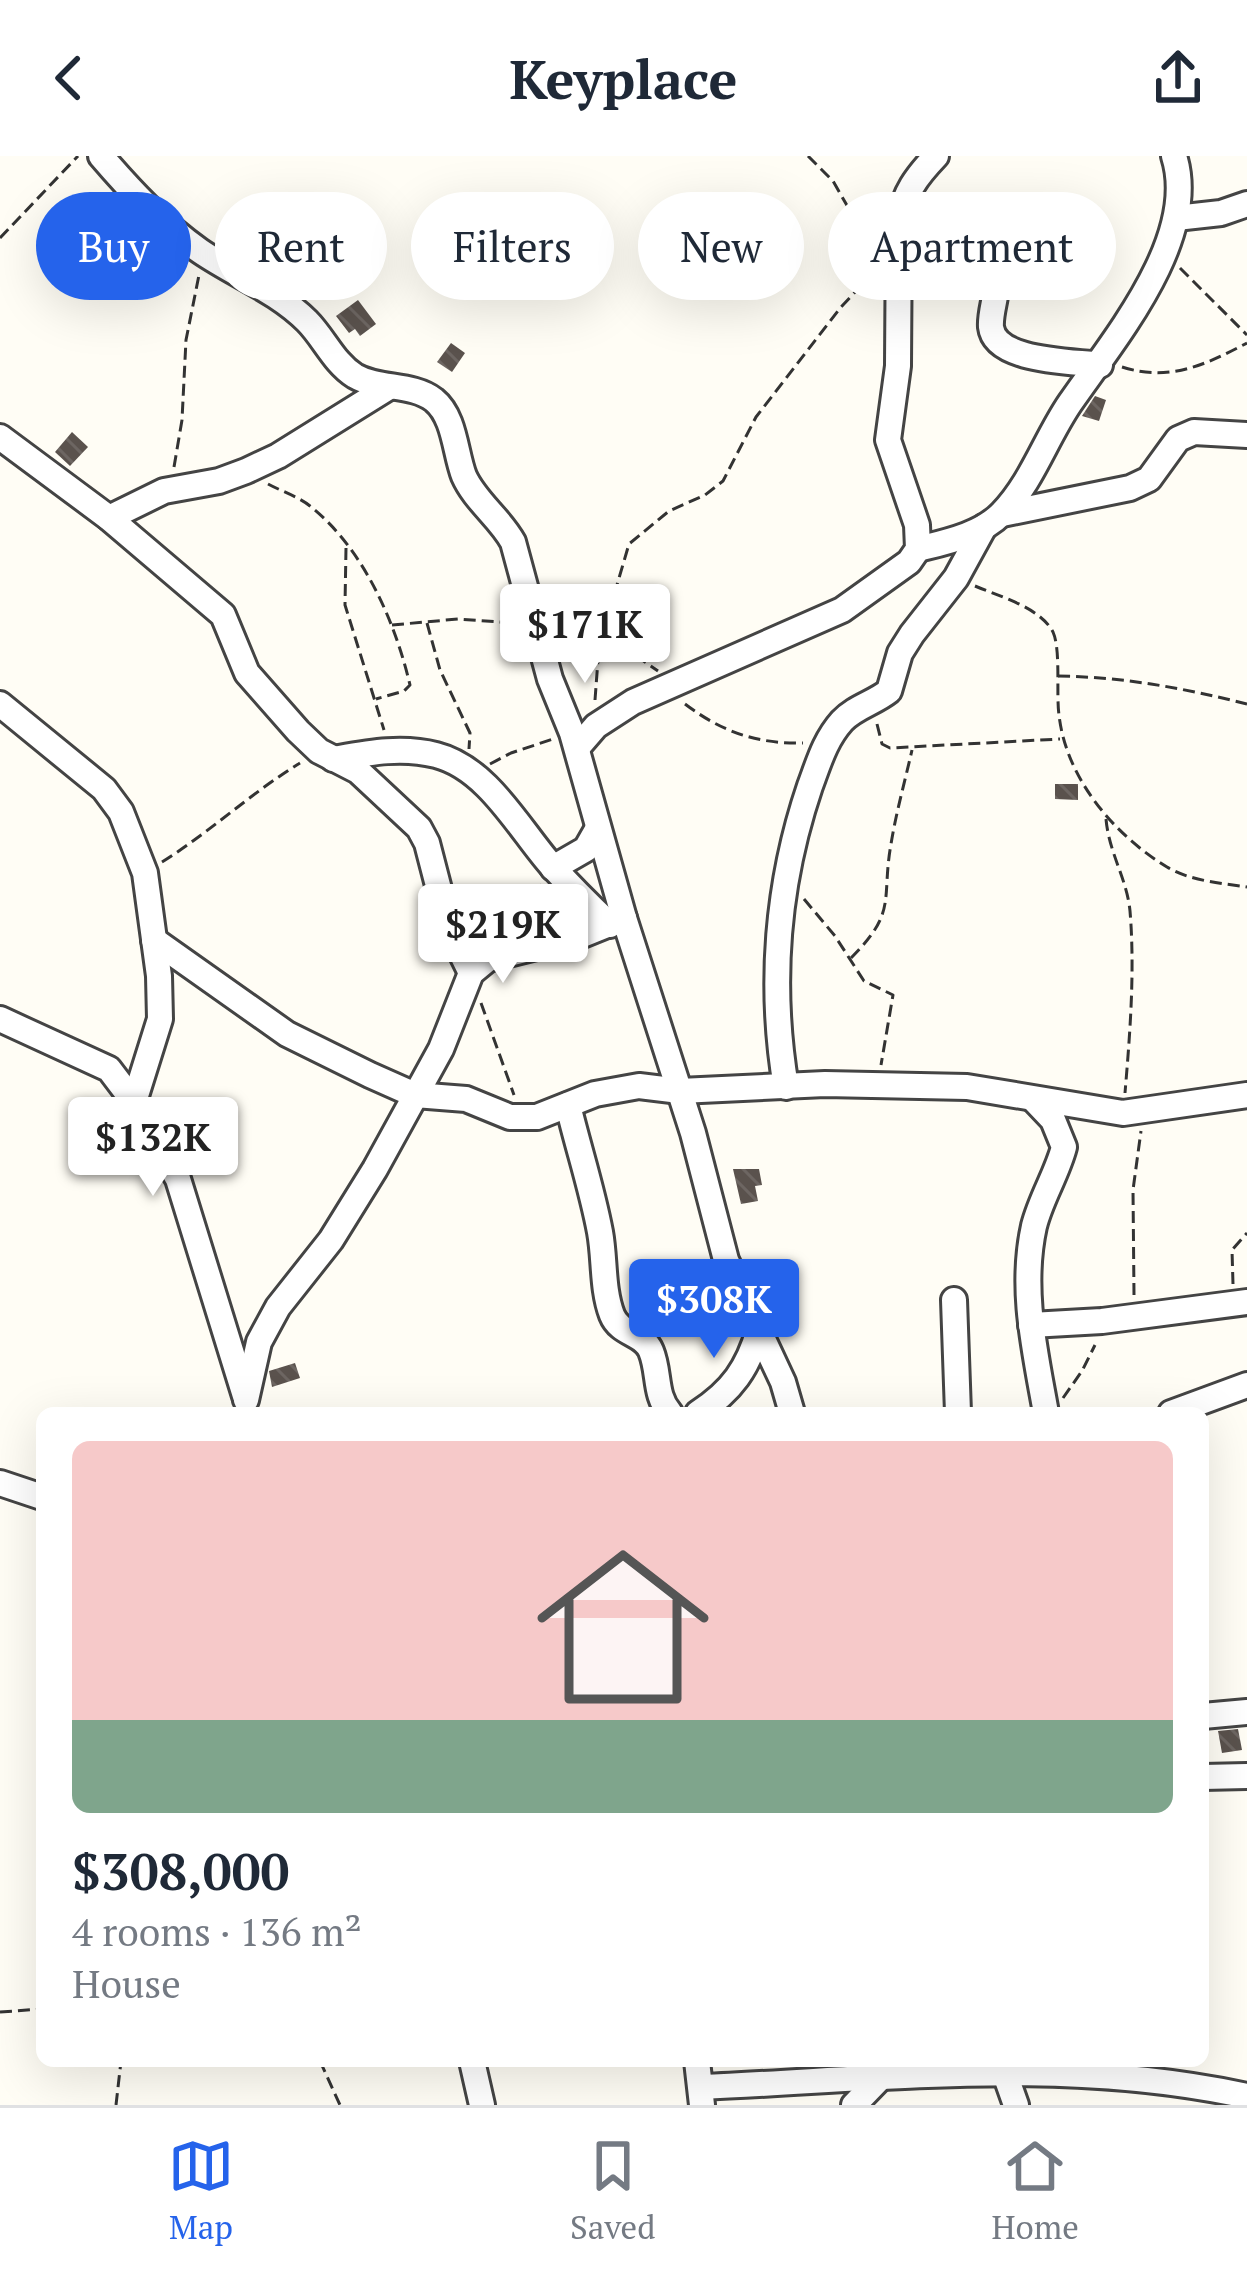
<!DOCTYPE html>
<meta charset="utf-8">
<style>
:root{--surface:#fff;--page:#f2f2f3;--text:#1f2937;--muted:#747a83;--line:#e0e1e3;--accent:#2563eb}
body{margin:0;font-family:"PT Serif",serif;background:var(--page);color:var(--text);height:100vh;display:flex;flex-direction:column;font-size:45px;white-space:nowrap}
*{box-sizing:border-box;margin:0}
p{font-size:39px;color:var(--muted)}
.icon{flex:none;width:66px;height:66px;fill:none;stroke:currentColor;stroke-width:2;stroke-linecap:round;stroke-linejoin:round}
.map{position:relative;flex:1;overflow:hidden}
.details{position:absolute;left:36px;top:1251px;width:1173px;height:660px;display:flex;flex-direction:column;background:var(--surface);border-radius:18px;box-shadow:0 12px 48px #0002}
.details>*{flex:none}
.banner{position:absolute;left:36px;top:36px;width:1176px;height:108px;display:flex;gap:24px}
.price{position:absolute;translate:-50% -102px;padding:0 27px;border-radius:12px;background:#fff;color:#222;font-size:39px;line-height:78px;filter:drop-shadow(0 3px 6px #0008)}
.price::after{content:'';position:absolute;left:50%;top:72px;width:36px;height:27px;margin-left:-18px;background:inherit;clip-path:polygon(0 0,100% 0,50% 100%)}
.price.active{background:var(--accent);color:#fff}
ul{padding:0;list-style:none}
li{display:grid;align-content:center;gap:24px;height:636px;padding:0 36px}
li span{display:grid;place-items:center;height:372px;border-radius:18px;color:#555}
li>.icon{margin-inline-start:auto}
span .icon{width:216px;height:216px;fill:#fffc;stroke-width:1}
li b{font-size:51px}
.tag{padding:0 42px;border-radius:54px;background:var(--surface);box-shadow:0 12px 48px #0002;font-size:42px;line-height:108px}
.tag.active{background:var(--accent);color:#fff}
header{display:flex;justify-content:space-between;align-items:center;height:156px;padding:0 36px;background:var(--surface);font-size:54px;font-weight:700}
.menu{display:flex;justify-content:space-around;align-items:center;height:168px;border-top:3px solid var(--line);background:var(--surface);font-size:33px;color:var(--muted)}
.menu a{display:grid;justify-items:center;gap:6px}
.menu .active{color:var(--accent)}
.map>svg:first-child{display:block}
.building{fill:url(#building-back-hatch)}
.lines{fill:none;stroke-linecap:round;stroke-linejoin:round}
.minor-casing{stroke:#444;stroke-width:30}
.path{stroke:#333;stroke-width:3;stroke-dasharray:12 6;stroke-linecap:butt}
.minor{stroke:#fff;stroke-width:24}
</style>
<header><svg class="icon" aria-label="back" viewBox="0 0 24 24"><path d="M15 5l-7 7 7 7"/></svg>Keyplace<svg class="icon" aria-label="share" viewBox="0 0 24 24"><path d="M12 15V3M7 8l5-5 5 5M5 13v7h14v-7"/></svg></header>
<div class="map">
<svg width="1247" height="1949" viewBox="0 0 1247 1949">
<defs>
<pattern id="building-back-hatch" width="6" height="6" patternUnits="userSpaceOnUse" patternTransform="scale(3)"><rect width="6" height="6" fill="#5a524d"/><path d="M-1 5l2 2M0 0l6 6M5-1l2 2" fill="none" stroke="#6d6662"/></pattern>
</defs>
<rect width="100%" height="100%" fill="#fffdf5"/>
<g class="building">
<path d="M358 144 376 168 360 180 355 173 349 177 336 160Z"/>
<path d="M451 187 465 197 452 216 437 206Z"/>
<path d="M1095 240 1106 244 1099 265 1082 260Z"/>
<path d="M72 276 88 291 70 310 55 296Z"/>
<path d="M1055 628H1078V644L1055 643Z"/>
<path d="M733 1013H759L762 1029 755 1030 758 1045 741 1048Z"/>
<path d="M295 1207 300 1222 272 1231 269 1215Z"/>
<path d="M1238 1573 1242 1594 1222 1597 1218 1575Z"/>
</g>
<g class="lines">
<g class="minor-casing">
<g id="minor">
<path d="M101 0C131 35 162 68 200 95 235 119 277 135 307 165 324 182 334 207 355 220 379 234 412 227 434 244 455 261 455 297 464 320 475 345 500 362 513 386L550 523 572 577 624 762 693 977 726 1104 783 1226 792 1257"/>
<path d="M1176 62 1221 57 1247 48"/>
<path d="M899 65 988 88C996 102 997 117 996 133 995 145 990 159 991 171 995 206 1073 205 1100 209"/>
<path d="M0 281 109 362 223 459 247 517 298 575 319 595 358 615 419 672 427 687 449 772 471 817"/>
<path d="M1002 358 1130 332 1149 323 1178 283 1194 276 1247 279"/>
<path d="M109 362 164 335 219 325 246 315 278 300 389 231"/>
<path d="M918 393C946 386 981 379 1002 357 1032 326 1046 282 1070 247 1114 183 1200 82 1174 0"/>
<path d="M0 548 104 633 121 656 145 717 159 820 160 863 134 946"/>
<path d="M577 592 596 570 633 546 842 454 909 406 918 393 917 369 888 284 898 210 899 65C905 36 916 21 936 0"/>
<path d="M333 603C367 597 401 590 436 599 487 612 518 671 550 708 569 729 589 749 610 769"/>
<path d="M553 712 586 693 598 672"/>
<path d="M154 784 287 878 370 919 415 939 466 943 510 961H537L595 938 639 930 680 935 825 928 967 931 1123 957 1247 939"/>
<path d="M0 863 109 913 134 946 178 1023 245 1240"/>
<path d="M786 931C769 830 777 727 810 630 819 606 825 584 842 565 855 551 874 547 889 535L900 497 912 478 956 422 984 371"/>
<path d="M1035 945 1053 964 1064 991C1057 1018 1041 1042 1034 1070 1020 1133 1035 1195 1046 1257"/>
<path d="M568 949C578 991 592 1033 600 1076 605 1103 602 1133 612 1159 620 1179 644 1177 651 1195 660 1217 654 1239 670 1257"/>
<path d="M954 1144 958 1257"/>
<path d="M1031 1169 1102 1165 1247 1146"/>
<path d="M246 1244 259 1186 278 1151 331 1084 375 1013 441 893 471 817 488 803 577 781 624 762"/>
<path d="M698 1257C732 1235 748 1212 759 1174"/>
<path d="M1171 1257 1247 1229"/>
<path d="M0 1327 42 1341"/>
<path d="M1203 1560 1247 1556"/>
<path d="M1203 1621 1247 1620"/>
<path d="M472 1905 482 1949"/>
<path d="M697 1905 702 1949"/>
<path d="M1004 1915 1016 1949"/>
<path d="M702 1931C887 1923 1062 1900 1247 1940"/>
<path d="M854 1949 884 1918"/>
</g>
</g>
<g class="path">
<path d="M808 0 833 25 877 102"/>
<path d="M0 82 78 0"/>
<path d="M1180 112 1247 179"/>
<path d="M1122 211C1170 226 1205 209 1247 187"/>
<path d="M174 311 182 264 186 184 199 119"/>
<path d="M268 328C281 335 299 341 310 350 363 392 395 465 410 529L404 535 376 543"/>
<path d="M346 392 345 449 384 574"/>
<path d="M975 430C998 440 1040 451 1053 476 1061 494 1056 538 1059 559 1066 622 1114 679 1167 711 1190 725 1221 727 1247 731"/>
<path d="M555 463 603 477 658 515"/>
<path d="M427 467 440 514 470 577 469 593"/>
<path d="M392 469 458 463 514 467"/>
<path d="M1058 520C1124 521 1183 532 1247 548"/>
<path d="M595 544 599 490 629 388 669 355 705 339 723 325 756 261 841 151 876 114"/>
<path d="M685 548C722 576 757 588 803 587"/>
<path d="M877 568 882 588 890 592 1060 583"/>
<path d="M490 608 511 597 553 583"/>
<path d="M1106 663C1109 697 1127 723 1130 755 1135 815 1130 877 1125 937"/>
<path d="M162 706C210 676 251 637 300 607"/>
<path d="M804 743 835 780 864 825 893 839 881 909"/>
<path d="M509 774 506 751 532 740 542 728"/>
<path d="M851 802C898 755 881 744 891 688 896 657 905 625 912 594"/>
<path d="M481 847 514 939"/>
<path d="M1233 1128 1232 1094 1247 1077"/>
<path d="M1134 1139 1133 1034 1141 975"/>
<path d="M1063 1242 1082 1215 1095 1189"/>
<path d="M0 1856 42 1853"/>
<path d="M320 1905 340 1949"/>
<path d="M116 1949 121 1905"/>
</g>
<use href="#minor" class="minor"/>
</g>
</svg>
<b class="price" style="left:585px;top:530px">$171K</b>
<b class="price" style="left:503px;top:830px">$219K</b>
<b class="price" style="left:153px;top:1043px">$132K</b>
<b class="price active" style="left:714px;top:1205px">$308K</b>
<div class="banner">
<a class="tag active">Buy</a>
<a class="tag">Rent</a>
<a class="tag">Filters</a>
<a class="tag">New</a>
<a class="tag">Apartment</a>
</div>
<section class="details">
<ul>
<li><span style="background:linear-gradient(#f6c9c9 75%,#7fa58c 0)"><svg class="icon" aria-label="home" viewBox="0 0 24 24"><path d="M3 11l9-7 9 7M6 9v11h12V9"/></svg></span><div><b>$308,000</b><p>4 rooms · 136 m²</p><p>House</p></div></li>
</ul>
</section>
</div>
<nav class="menu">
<a class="active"><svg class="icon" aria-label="map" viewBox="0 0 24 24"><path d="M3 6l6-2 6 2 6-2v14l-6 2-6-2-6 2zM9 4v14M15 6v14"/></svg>Map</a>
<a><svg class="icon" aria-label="saved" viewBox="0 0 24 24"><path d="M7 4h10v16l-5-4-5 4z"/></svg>Saved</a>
<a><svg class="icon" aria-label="home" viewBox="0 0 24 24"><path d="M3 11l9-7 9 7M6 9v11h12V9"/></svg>Home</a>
</nav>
